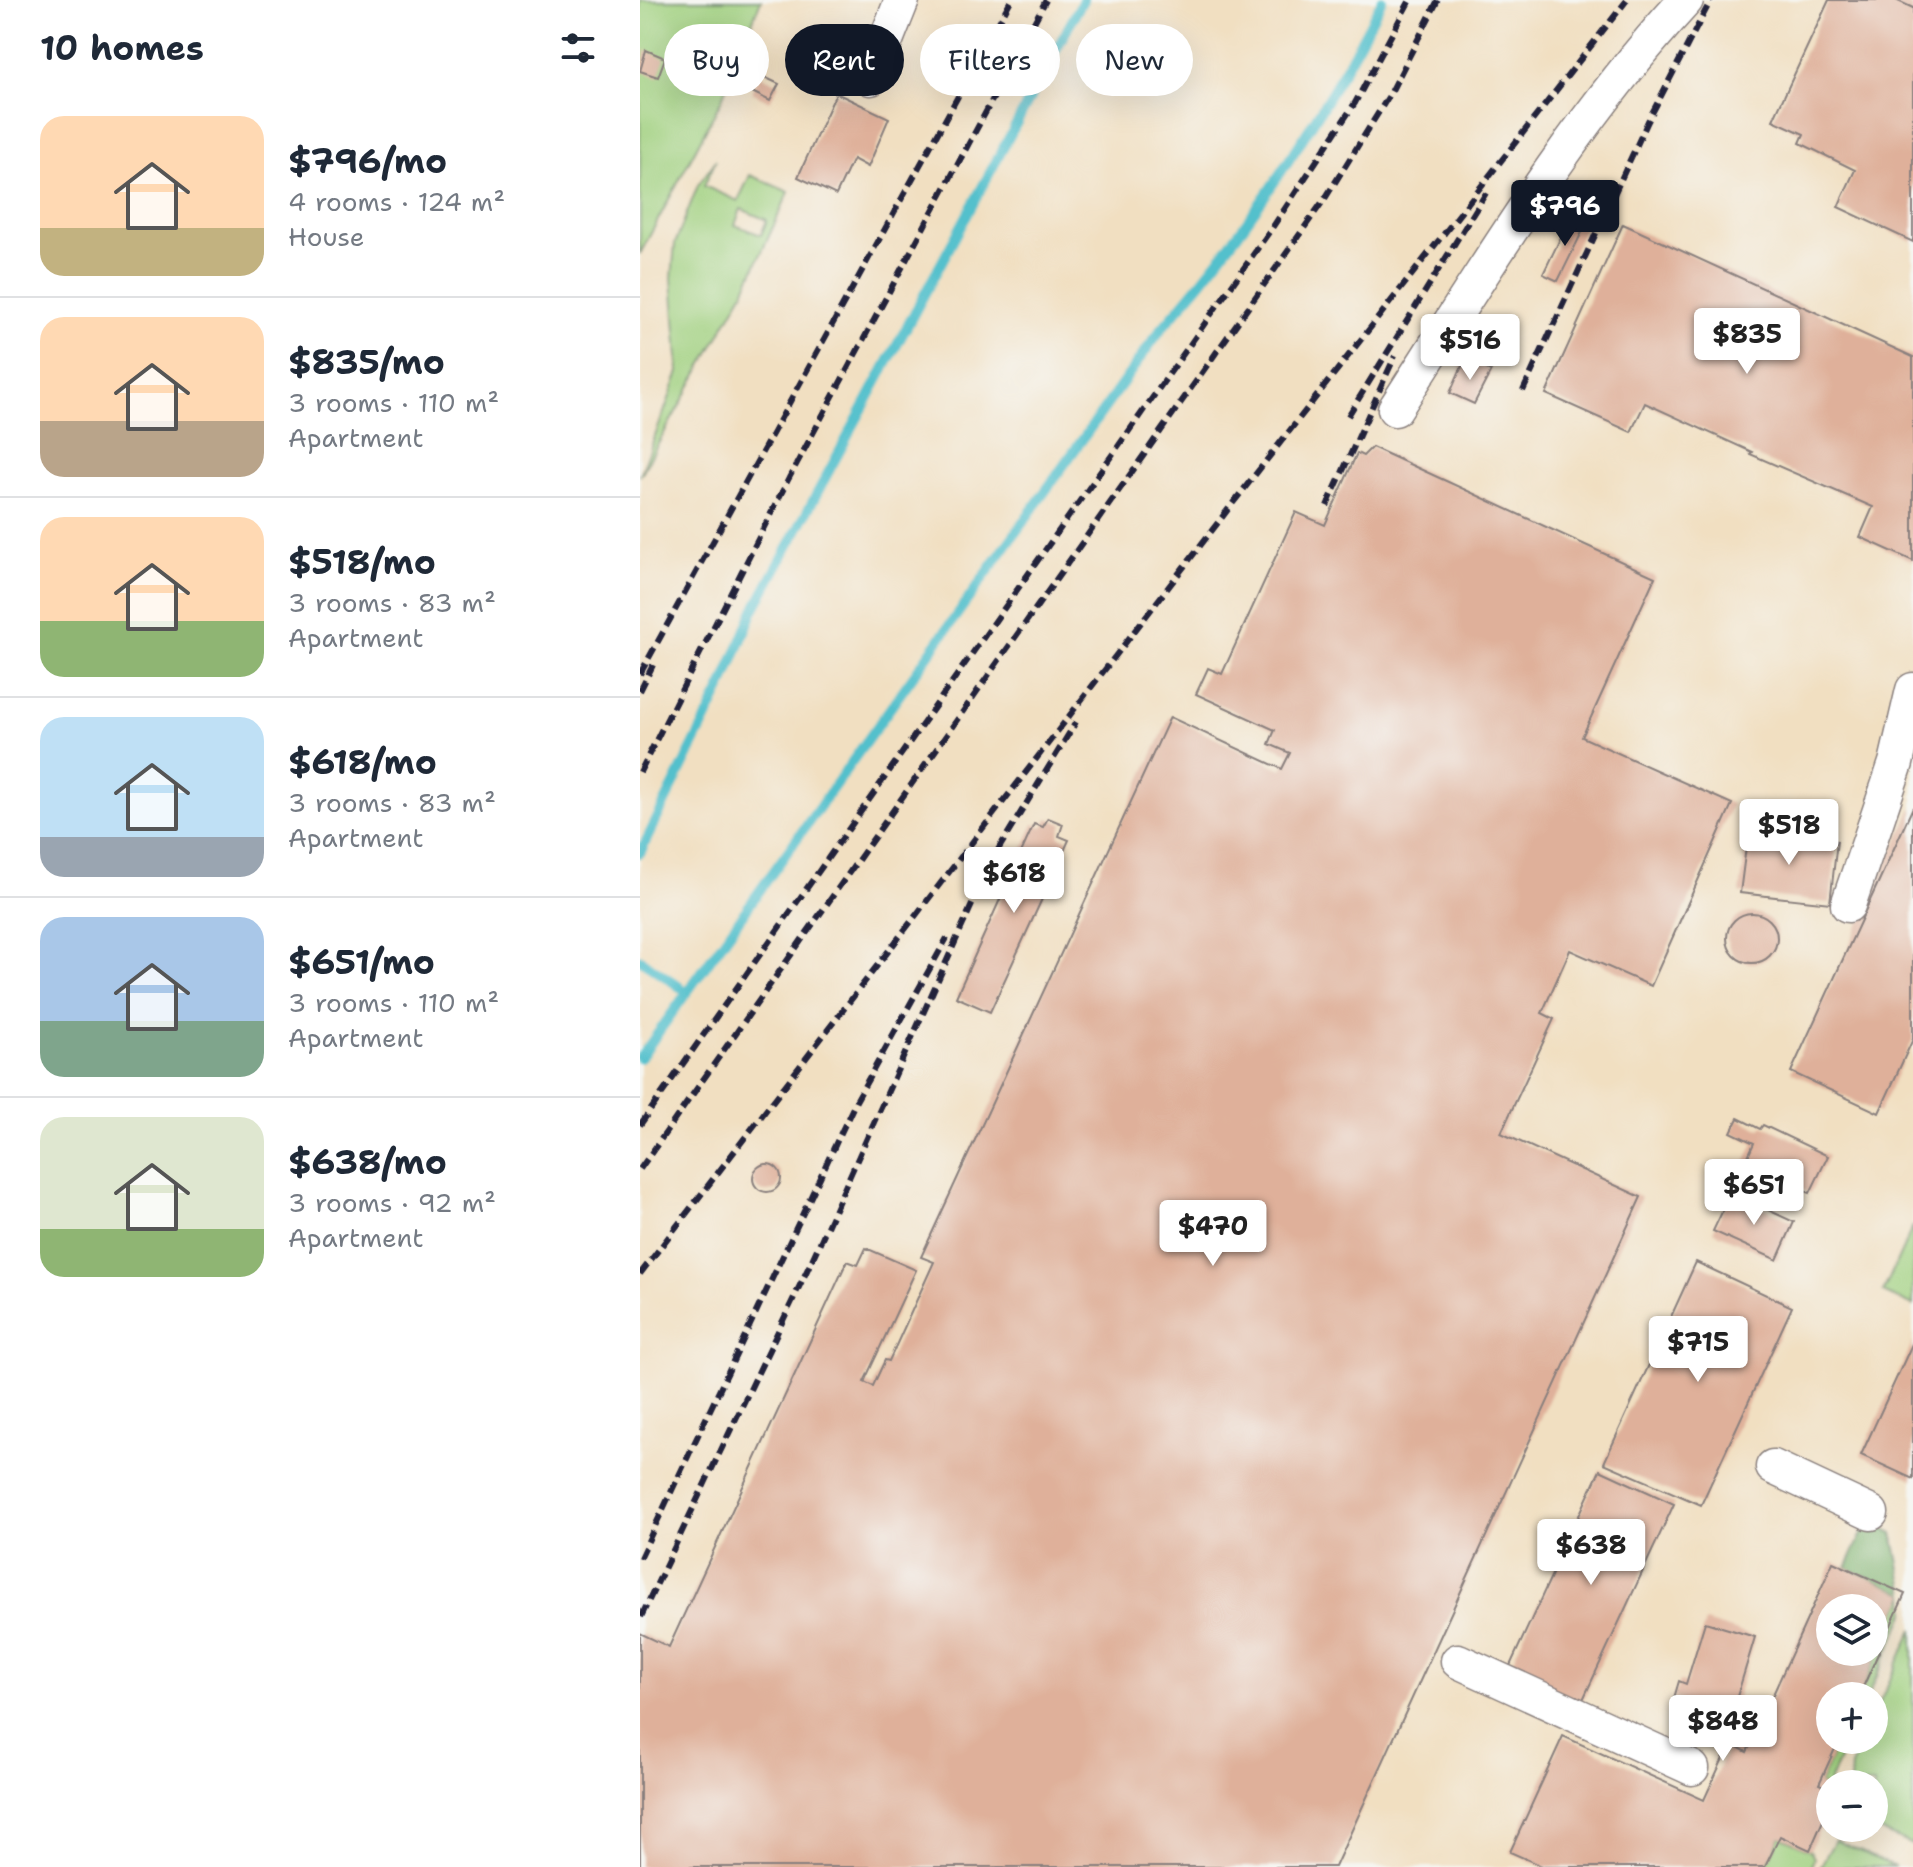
<!DOCTYPE html>
<meta charset="utf-8">
<style>
:root{--surface:#fff;--page:#f6f6f7;--text:#1f2937;--muted:#747a83;--line:#e0e1e3;--accent:#111827}
body{margin:0;font-family:"Shantell Sans",sans-serif;background:var(--page);color:var(--text);height:100vh;display:flex;flex-direction:column;font-size:30px;white-space:nowrap}
*{box-sizing:border-box;margin:0}
p{font-size:26px;color:var(--muted)}
.icon{flex:none;width:44px;height:44px;fill:none;stroke:currentColor;stroke-width:2;stroke-linecap:round;stroke-linejoin:round}
.map{position:relative;flex:1;overflow:hidden}
.side{display:flex;flex-direction:column;background:var(--surface);width:640px}
.side>*{flex:none}
.top-card{position:absolute;left:24px;top:24px;width:760px;height:72px;display:flex;gap:16px}
.fabs{position:absolute;left:1176px;top:1594px;display:grid;gap:16px}
.fabs a{display:grid;place-items:center;width:72px;height:72px;border-radius:50%;background:var(--surface);box-shadow:0 8px 32px #0002;font-size:40px}
.price{position:absolute;translate:-50% -68px;padding:0 18px;border-radius:8px;background:#fff;color:#222;font-size:26px;line-height:52px;filter:drop-shadow(0 2px 4px #0008)}
.price::after{content:'';position:absolute;left:50%;top:48px;width:24px;height:18px;margin-left:-12px;background:inherit;clip-path:polygon(0 0,100% 0,50% 100%)}
.price.active{background:var(--accent);color:#fff}
ul{padding:0;list-style:none}
li{display:flex;align-items:center;gap:24px;height:200px;padding:0 40px}
li+li{border-top:2px solid var(--line)}
li span{display:grid;place-items:center;flex:none;width:224px;height:160px;border-radius:24px;color:#555}
li>.icon{margin-inline-start:auto}
span .icon{width:96px;height:96px;fill:#fffc;stroke-width:1}
li b{font-size:34px}
h2{display:flex;justify-content:space-between;align-items:center;height:96px;padding:0 40px;font-size:34px}
.tag{padding:0 28px;border-radius:36px;background:var(--surface);box-shadow:0 8px 32px #0002;font-size:28px;line-height:72px}
.tag.active{background:var(--accent);color:#fff}
main{display:flex;flex:1;min-height:0}
.map>svg:first-child{display:block}
.green{fill:#a0d07f;stroke:#61795d;stroke-width:2;fill-rule:evenodd}
.forest{fill:#80b26e;stroke:#516a54;stroke-width:2}
.lines{fill:none;stroke-linecap:round;stroke-linejoin:round}
.stream{stroke:#53c0cc;stroke-width:10}
.building{fill:#dfb09a;fill-rule:evenodd}
.minor-casing{stroke:#8a807e;stroke-width:37}
.minor{stroke:#fff;stroke-width:34}
.rail{stroke:#22223b;stroke-width:6;stroke-dasharray:12 6;stroke-linecap:butt}
</style>
<main>
<section class="side">
<h2>10 homes<svg class="icon" aria-label="filters" viewBox="0 0 24 24"><path d="M4 7h16M4 17h16"/><circle cx="9" cy="7" r="2"/><circle cx="15" cy="17" r="2"/></svg></h2>
<ul>
<li><span style="background:linear-gradient(#ffd9b3 70%,#c2b280 0)"><svg class="icon" aria-label="home" viewBox="0 0 24 24"><path d="M3 11l9-7 9 7M6 9v11h12V9"/></svg></span><div><b>$796/mo</b><p>4 rooms · 124 m²</p><p>House</p></div></li>
<li><span style="background:linear-gradient(#ffd9b3 65%,#b9a48a 0)"><svg class="icon" aria-label="home" viewBox="0 0 24 24"><path d="M3 11l9-7 9 7M6 9v11h12V9"/></svg></span><div><b>$835/mo</b><p>3 rooms · 110 m²</p><p>Apartment</p></div></li>
<li><span style="background:linear-gradient(#ffd9b3 65%,#8fb573 0)"><svg class="icon" aria-label="home" viewBox="0 0 24 24"><path d="M3 11l9-7 9 7M6 9v11h12V9"/></svg></span><div><b>$518/mo</b><p>3 rooms · 83 m²</p><p>Apartment</p></div></li>
<li><span style="background:linear-gradient(#bfe0f5 75%,#9aa5b1 0)"><svg class="icon" aria-label="home" viewBox="0 0 24 24"><path d="M3 11l9-7 9 7M6 9v11h12V9"/></svg></span><div><b>$618/mo</b><p>3 rooms · 83 m²</p><p>Apartment</p></div></li>
<li><span style="background:linear-gradient(#a9c7e8 65%,#7fa58c 0)"><svg class="icon" aria-label="home" viewBox="0 0 24 24"><path d="M3 11l9-7 9 7M6 9v11h12V9"/></svg></span><div><b>$651/mo</b><p>3 rooms · 110 m²</p><p>Apartment</p></div></li>
<li><span style="background:linear-gradient(#dfe7d0 70%,#8fb573 0)"><svg class="icon" aria-label="home" viewBox="0 0 24 24"><path d="M3 11l9-7 9 7M6 9v11h12V9"/></svg></span><div><b>$638/mo</b><p>3 rooms · 92 m²</p><p>Apartment</p></div></li>
</ul>
</section>
<div class="map">
<svg width="1273" height="1867" viewBox="0 0 1273 1867">
<rect width="100%" height="100%" fill="#f6f6f2"/>
<filter id="ink" filterUnits="userSpaceOnUse"><feTurbulence type="fractalNoise" baseFrequency=".0125" numOctaves="2"/><feDisplacementMap in="SourceGraphic" scale="16" xChannelSelector="R" yChannelSelector="G"/><feConvolveMatrix kernelMatrix="1 2 1 2 8 2 1 2 1" color-interpolation-filters="sRGB"/></filter>
<filter id="wash" filterUnits="userSpaceOnUse"><feTurbulence type="fractalNoise" baseFrequency=".006" numOctaves="4" result="noise"/><feDisplacementMap in="SourceGraphic" scale="32" xChannelSelector="R" yChannelSelector="G"/><feGaussianBlur stdDeviation="1.8" result="paint"/><feColorMatrix in="noise" values="0 0 0 0 0 0 0 0 0 0 0 0 0 0 0 0 0 1.4 0 .05"/><feComposite in="paint" operator="in"/></filter>
<g filter="url(#wash)">
<rect width="100%" height="100%" fill="#f1dfc1"/>
<g class="green">
<path d="M0 0H121L81 101 0 254Z"/>
<path d="M76 160 64 186 98 201 110 175 149 192 104 291 0 476 39 372 32 278 35 244 58 185ZM101 209 127 220 121 235 95 225Z"/>
<path d="M1273 1226V1306L1243 1292Z"/>
<path d="M1265 1594 1266 1612 1228 1696H1219Z"/>
<path d="M1273 1629V1845L1233 1828 1234 1784H1210L1211 1766 1223 1740H1234V1715Z"/>
<path d="M1199 1740H1208L1187 1787 1179 1784Z"/>
<path d="M1140 1836 1170 1850 1174 1858 1171 1867H1125Z"/>
<path d="M1195 1840 1255 1867H1180Z"/>
</g>
<path class="forest" d="M1228 1521 1253 1533 1265 1594 1206 1568Z"/>
<g class="lines">
<g class="stream">
<path d="M0 853 84 683 113 612 443 0"/>
<path d="M0 959 47 992"/>
<path d="M0 1058 522 328C603 238 687 109 742 0"/>
</g>
</g>
<g id="blocks">
<g class="building">
<path d="M1189 0H1256L1273 8V242L1198 207 1215 170 1160 143 1164 134 1133 120Z"/>
<path d="M6 50 25 58 18 77 0 71Z"/>
<path d="M120 75 139 84 130 101 112 92Z"/>
<path d="M196 93 249 118 228 167 213 159 196 195 158 177Z"/>
<path d="M932 214 947 222 918 281 903 274Z"/>
<path d="M983 224 1273 357V561L1220 537 1233 507 1110 454 1112 452 1005 403 991 432 906 394Z"/>
<path d="M825 359 851 371 834 404 810 393Z"/>
<path d="M732 447 1015 577 942 737 1092 804 1011 986 930 950 902 1013 914 1019 861 1133 1001 1197 695 1867H0V1633L29 1647 207 1261 218 1265 226 1248 276 1270 224 1382 233 1386 245 1360 249 1361 294 1262 281 1257 530 717 642 769 650 753 629 744 635 730 556 694 568 668 582 674 656 512 685 525 717 453 723 456Z"/>
<path d="M1273 807V1039L1239 1113 1151 1072Z"/>
<path d="M408 818 423 824 419 836 429 840 350 1012 316 997 394 824 403 827Z"/>
<path d="M1108 831 1197 841 1190 903 1100 893Z"/>
<circle cx="1112" cy="938" r="25"/>
<path d="M1098 1118 1120 1129 1123 1125 1188 1156 1170 1193 1107 1166 1105 1163 1114 1143 1091 1132Z"/>
<circle cx="127" cy="1178" r="14"/>
<path d="M1091 1193 1154 1222 1137 1260 1073 1231Z"/>
<path d="M1056 1262 1152 1307 1061 1505 964 1463Z"/>
<path d="M1273 1342V1479L1221 1455Z"/>
<path d="M960 1470 1034 1504 941 1704 868 1670Z"/>
<path d="M1193 1562 1265 1594 1219 1696H1190V1740H1199L1179 1784 1190 1789V1805L1170 1850 1140 1836 1125 1867H904L870 1852 923 1736 1064 1800 1090 1743 1107 1752ZM1190 1608H1234V1652H1190Z"/>
<path d="M1065 1622 1115 1637 1086 1733 1036 1718 1041 1700 1034 1698 1039 1681 1046 1684Z"/>
</g>
</g>
</g>
<g filter="url(#ink)">
<use href="#blocks" fill-opacity="0" stroke="#8a807e" stroke-width="2"/>
<g class="lines">
<g class="minor-casing">
<g id="minor">
<path d="M231 78 262 0"/>
<path d="M755 409C846 268 932 124 1046 0"/>
<path d="M1208 905 1256 763 1273 690"/>
<path d="M1133 1467 1231 1513"/>
<path d="M818 1661 1052 1768"/>
</g>
</g>
<use href="#minor" class="minor"/>
<g class="rail">
<path d="M883 391 1008 121 1071 0"/>
<path d="M708 416 846 193"/>
<path d="M687 506 755 356"/>
<path d="M0 674 371 0"/>
<path d="M0 691 13 665"/>
<path d="M0 772 149 478 406 0"/>
<path d="M0 1125 632 228 715 103 770 0"/>
<path d="M0 1169 686 197 750 94 798 0"/>
<path d="M0 1274 593 503 987 0"/>
<path d="M0 1558 216 1101 307 938"/>
<path d="M1 1617 172 1260 353 858 436 722"/>
</g>
</g>
</g>
</svg>
<div class="fabs">
<a><svg class="icon" aria-label="layers" viewBox="0 0 24 24"><path d="M12 4l9 5-9 5-9-5zM3 14l9 5 9-5"/></svg></a>
<a>+</a>
<a>−</a>
</div>
<b class="price active" style="left:925px;top:248px">$796</b>
<b class="price" style="left:1107px;top:376px">$835</b>
<b class="price" style="left:830px;top:382px">$516</b>
<b class="price" style="left:1149px;top:867px">$518</b>
<b class="price" style="left:374px;top:915px">$618</b>
<b class="price" style="left:1114px;top:1227px">$651</b>
<b class="price" style="left:573px;top:1268px">$470</b>
<b class="price" style="left:1058px;top:1384px">$715</b>
<b class="price" style="left:951px;top:1587px">$638</b>
<b class="price" style="left:1083px;top:1763px">$848</b>
<div class="top-card">
<a class="tag">Buy</a>
<a class="tag active">Rent</a>
<a class="tag">Filters</a>
<a class="tag">New</a>
</div>
</div>
</main>
